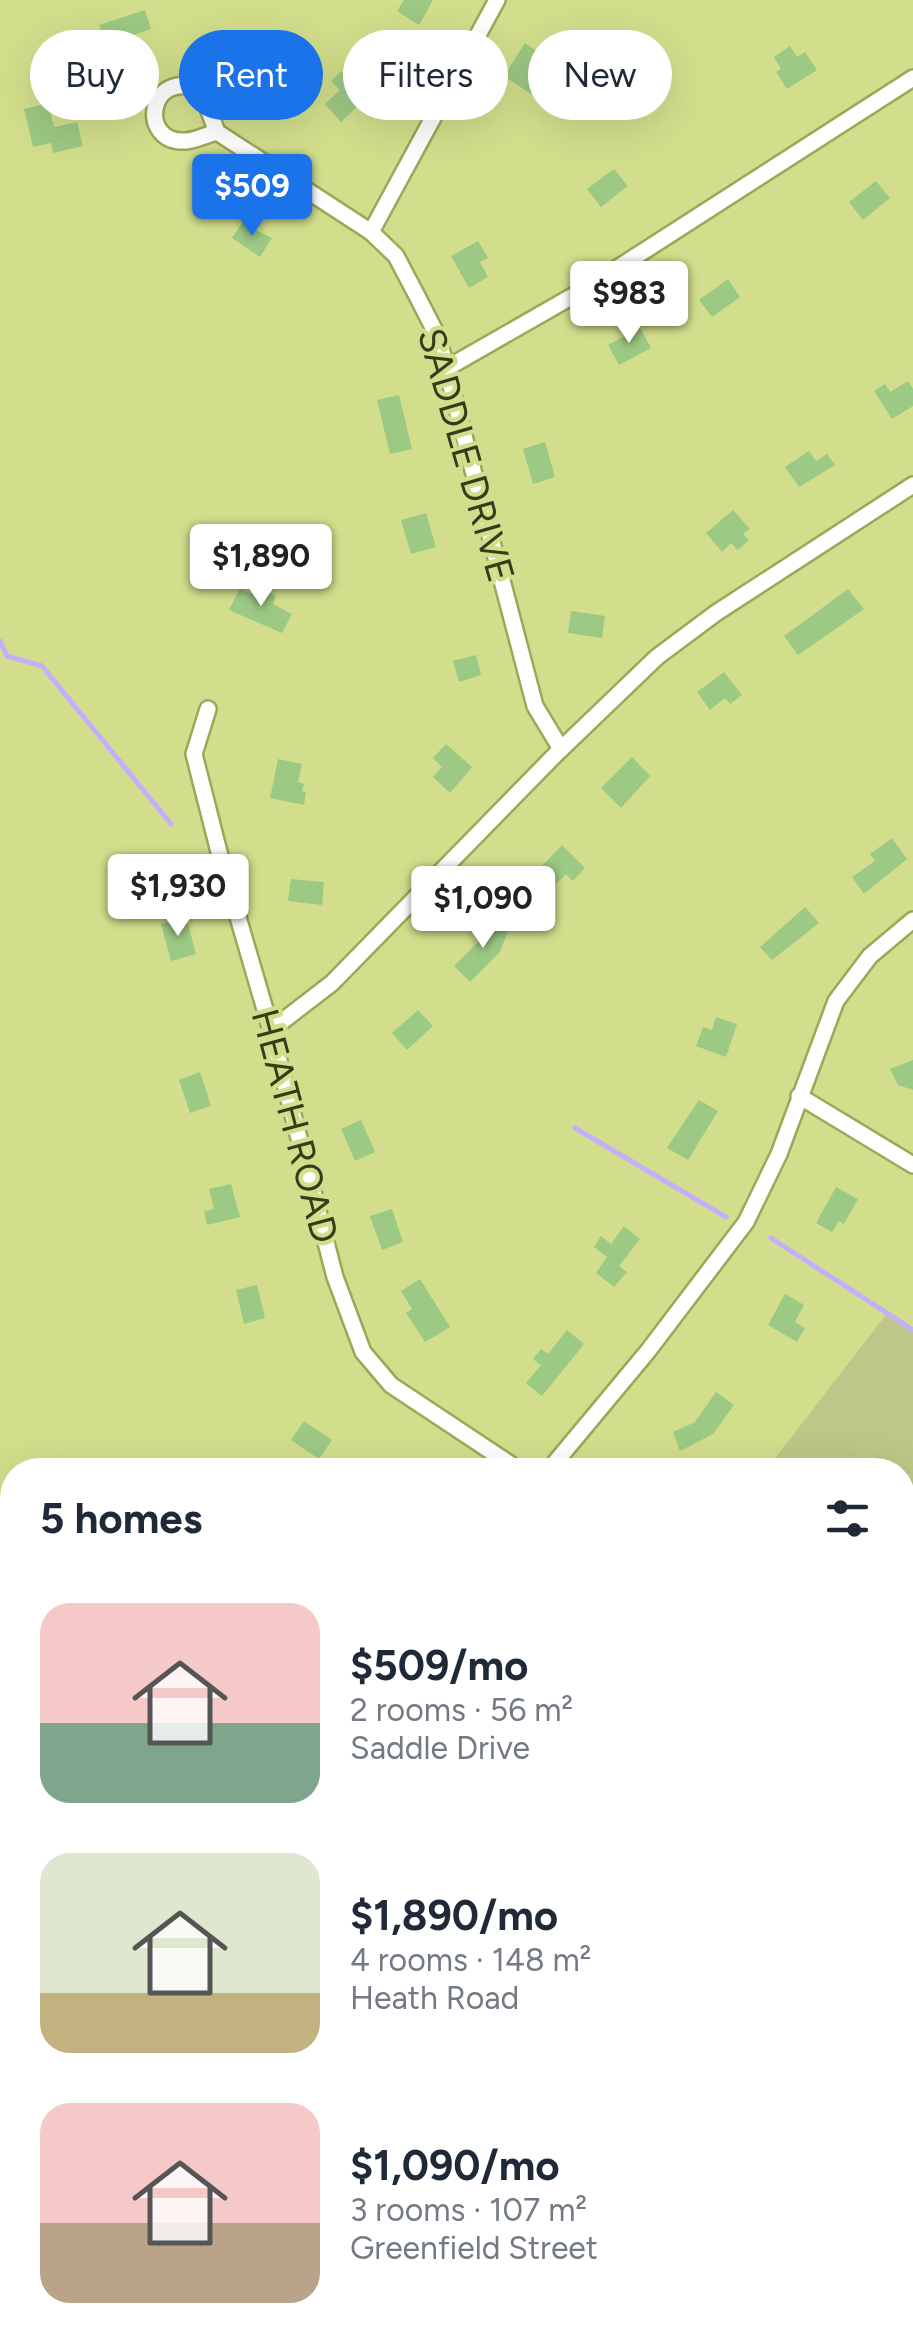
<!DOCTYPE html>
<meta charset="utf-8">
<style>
:root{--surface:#fff;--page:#f2f2f3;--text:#1f2937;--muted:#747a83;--accent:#1a73e8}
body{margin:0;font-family:Figtree,sans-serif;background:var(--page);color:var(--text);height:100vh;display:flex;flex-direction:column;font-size:38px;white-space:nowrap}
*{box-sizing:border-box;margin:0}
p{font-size:32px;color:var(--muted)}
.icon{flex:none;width:55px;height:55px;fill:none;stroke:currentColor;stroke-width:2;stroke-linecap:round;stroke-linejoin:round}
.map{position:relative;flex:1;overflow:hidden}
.panel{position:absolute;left:0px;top:1458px;width:915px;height:892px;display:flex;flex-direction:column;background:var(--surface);border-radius:40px 40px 0 0;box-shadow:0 10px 40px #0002}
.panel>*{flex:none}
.hud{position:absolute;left:30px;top:30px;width:855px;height:90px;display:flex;gap:20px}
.price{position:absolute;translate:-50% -85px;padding:0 22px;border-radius:10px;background:#fff;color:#222;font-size:32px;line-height:65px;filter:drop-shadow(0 2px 5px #0008)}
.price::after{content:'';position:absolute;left:50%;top:60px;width:30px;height:22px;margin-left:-15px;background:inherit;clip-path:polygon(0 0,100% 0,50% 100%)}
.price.on{background:var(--accent);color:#fff}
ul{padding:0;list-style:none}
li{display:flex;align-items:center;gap:30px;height:250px;padding:0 40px}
li span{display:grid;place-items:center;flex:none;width:280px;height:200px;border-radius:30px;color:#555}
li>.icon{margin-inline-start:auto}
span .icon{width:120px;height:120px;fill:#fffc;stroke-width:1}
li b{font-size:42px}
h2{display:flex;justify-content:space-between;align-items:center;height:120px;padding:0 40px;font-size:42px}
.tag{padding:0 35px;border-radius:45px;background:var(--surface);box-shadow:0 10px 40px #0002;font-size:35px;line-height:90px}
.tag.on{background:var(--accent);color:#fff}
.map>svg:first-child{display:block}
.green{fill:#bec789}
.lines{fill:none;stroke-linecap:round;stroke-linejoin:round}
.stream{stroke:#c2b0fd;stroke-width:5}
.building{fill:#9cc983}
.street-casing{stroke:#9da757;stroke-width:20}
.street{stroke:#fff;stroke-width:15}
.labels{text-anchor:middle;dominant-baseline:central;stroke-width:9;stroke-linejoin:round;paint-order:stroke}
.street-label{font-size:38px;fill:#373b19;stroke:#d3de8c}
</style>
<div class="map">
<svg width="913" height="2349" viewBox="0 0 913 2349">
<rect width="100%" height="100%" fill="#d3de8c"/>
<g class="green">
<path d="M888 1312 913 1328V2349H906L902 2332V1470H766Z"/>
<path d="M520 2338H620L621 2349H516Z"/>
</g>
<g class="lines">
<g class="stream">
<path d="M0 641 7 656 42 666 171 824"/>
<path d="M575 1128 726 1217"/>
<path d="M771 1238 913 1330"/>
</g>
</g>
<g class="building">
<path d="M404 0H433L419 25 397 11Z"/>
<path d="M145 10 151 29 106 45 99 25Z"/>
<path d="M525 43 544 56 531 75 540 81 531 94 504 76Z"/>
<path d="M790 46 797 57 805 52 817 70 787 89 776 72 781 69 774 57Z"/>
<path d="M341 71 366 98 341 122 325 104 340 90 331 81Z"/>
<path d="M48 103 54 127 77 122 83 146 53 153 51 143 33 147 24 109Z"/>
<path d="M614 169 628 186 601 207 587 189Z"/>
<path d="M876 181 890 198 863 220 849 202Z"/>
<path d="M242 223 272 238 260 257 232 238Z"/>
<path d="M478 241 488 258 480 262 488 277 469 288 451 256Z"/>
<path d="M728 279 740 297 712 317 699 300Z"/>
<path d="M640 328 651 348 619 365 608 345Z"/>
<path d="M908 381 913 389V406L892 419 874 391 885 384 890 392Z"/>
<path d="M399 395 412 449 390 454 377 400Z"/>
<path d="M545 442 555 477 533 484 523 449Z"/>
<path d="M809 451 816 461 827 454 835 465 799 487 785 467Z"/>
<path d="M733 510 750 529 743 534 749 540 738 550 731 543 722 552 706 533Z"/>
<path d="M426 513 436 547 411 554 401 520Z"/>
<path d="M258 587 276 596 273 604 292 614 282 633 229 610 240 588 254 595Z"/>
<path d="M848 589 864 609 798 655 784 636Z"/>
<path d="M571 611 605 616 602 638 568 633Z"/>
<path d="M476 655 481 675 459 682 453 661Z"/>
<path d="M724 672 742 695 730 704 725 698 710 710 697 692Z"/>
<path d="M446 744 472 767 450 793 433 777 442 767 433 758Z"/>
<path d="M632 757 650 776 621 808 601 788Z"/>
<path d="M278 759 302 764 298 782 304 784 302 791 306 792 304 805 270 798Z"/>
<path d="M892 838 907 859 864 894 852 877 875 861 870 854Z"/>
<path d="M562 845 585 868 573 881 566 874 554 886 538 870Z"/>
<path d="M291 879 324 882 322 905 288 901Z"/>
<path d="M805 907 819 923 772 960 760 947Z"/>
<path d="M186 917 196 954 171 961 161 924Z"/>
<path d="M490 920 509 928 500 952 470 982 454 966 485 935Z"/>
<path d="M418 1010 433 1026 407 1050 392 1033Z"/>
<path d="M716 1017 737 1024 726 1057 696 1046 703 1027 712 1030Z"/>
<path d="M913 1060V1090L898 1085 890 1069Z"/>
<path d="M200 1072 211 1106 190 1113 179 1080Z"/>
<path d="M699 1100 718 1111 688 1160 667 1148Z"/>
<path d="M361 1120 375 1152 355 1161 341 1129Z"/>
<path d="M231 1184 240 1217 207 1225 204 1211 214 1209 209 1189Z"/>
<path d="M836 1187 858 1199 844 1224 839 1221 832 1232 816 1223Z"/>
<path d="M392 1209 403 1242 382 1250 370 1216Z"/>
<path d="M624 1226 640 1239 619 1266 627 1272 614 1287 596 1273 607 1257 594 1247 601 1236 611 1244Z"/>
<path d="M420 1279 450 1327 425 1342 406 1313 412 1309 401 1291Z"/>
<path d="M257 1285 265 1318 244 1324 236 1290Z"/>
<path d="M785 1294 804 1305 795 1322 805 1328 797 1342 768 1325Z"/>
<path d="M567 1330 584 1344 542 1396 526 1383 541 1365 533 1359 541 1349 548 1354Z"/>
<path d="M716 1392 734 1405 713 1434 680 1451 673 1432 695 1422Z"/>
<path d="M304 1421 332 1440 319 1459 291 1440Z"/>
</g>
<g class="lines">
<g class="street-casing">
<g id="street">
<path d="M217 132C208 134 197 140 186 141 137 144 148 67 201 90L217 132 371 232 396 256 417 296 438 337 535 706 561 749"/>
<path d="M371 232 497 0"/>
<path d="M447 368 585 289 913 78"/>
<path d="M208 709 194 754 219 852 271 1030 335 1277 363 1352 391 1385 519 1470"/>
<path d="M271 1030 332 983 556 754 657 657 716 613 913 485"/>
<path d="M799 1096 913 1165"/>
<path d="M549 1470 648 1351 746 1222 779 1154 836 1001 870 956 913 920"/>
<path d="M0 1944 12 1961"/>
<path d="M39 2349 44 2338"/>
</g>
</g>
<use href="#street" class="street"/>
</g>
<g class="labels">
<g class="street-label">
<text transform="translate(466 455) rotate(74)">SADDLE DRIVE</text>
<text transform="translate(295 1126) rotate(75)">HEATH ROAD</text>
</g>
</g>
</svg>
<b class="price on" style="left:252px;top:239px">$509</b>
<b class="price" style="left:629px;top:346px">$983</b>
<b class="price" style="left:261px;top:609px">$1,890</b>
<b class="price" style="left:178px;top:939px">$1,930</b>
<b class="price" style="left:483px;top:951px">$1,090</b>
<div class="hud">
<a class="tag">Buy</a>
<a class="tag on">Rent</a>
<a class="tag">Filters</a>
<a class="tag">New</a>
</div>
<section class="panel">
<h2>5 homes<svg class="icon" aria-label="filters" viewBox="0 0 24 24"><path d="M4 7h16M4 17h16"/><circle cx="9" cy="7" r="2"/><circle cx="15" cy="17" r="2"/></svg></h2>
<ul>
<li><span style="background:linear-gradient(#f6c9c9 60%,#7fa58c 0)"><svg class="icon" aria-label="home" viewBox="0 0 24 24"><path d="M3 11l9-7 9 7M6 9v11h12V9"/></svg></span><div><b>$509/mo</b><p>2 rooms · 56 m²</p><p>Saddle Drive</p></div></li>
<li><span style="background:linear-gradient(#dfe7d0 70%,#c2b280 0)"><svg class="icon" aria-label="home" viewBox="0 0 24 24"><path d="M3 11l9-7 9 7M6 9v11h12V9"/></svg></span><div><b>$1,890/mo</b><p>4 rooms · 148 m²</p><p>Heath Road</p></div></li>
<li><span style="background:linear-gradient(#f6c9c9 60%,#b9a48a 0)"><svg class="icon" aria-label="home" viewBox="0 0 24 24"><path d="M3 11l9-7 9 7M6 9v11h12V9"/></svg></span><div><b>$1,090/mo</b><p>3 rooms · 107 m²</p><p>Greenfield Street</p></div></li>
</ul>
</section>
</div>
